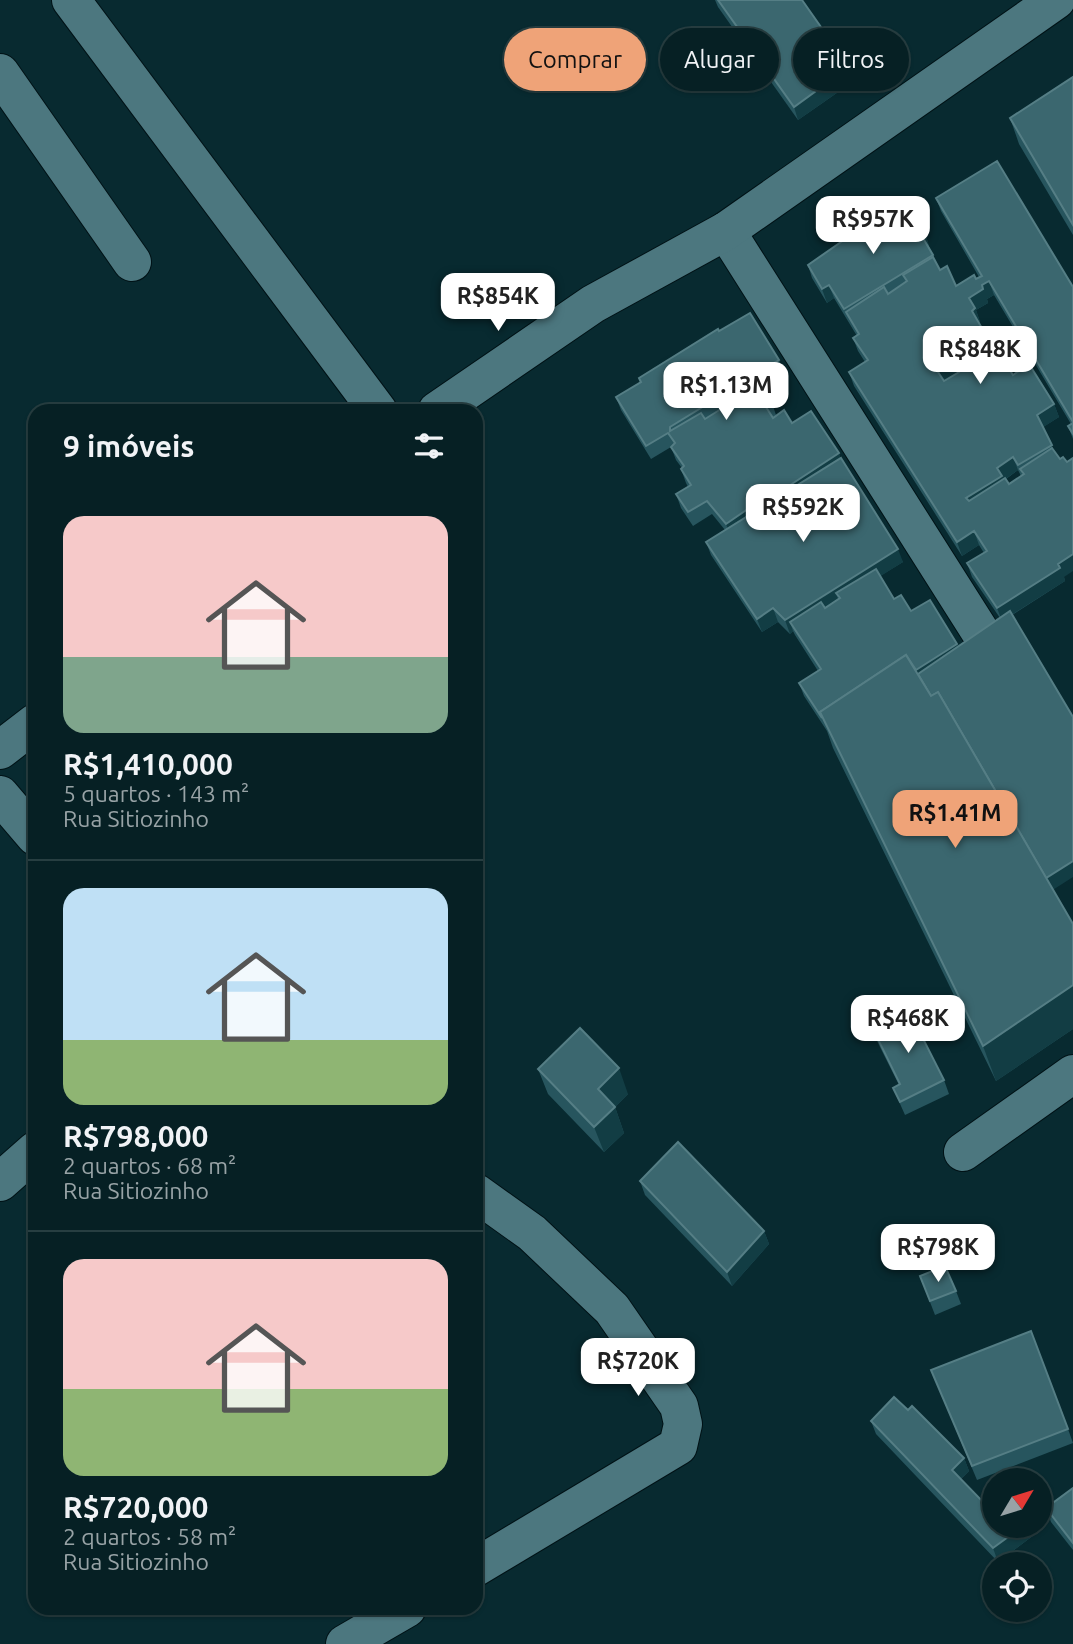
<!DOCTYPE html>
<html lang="pt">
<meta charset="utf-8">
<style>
:root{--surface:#062024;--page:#142d31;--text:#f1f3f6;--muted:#98a3a6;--line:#273e41;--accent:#efa378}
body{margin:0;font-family:Ubuntu,sans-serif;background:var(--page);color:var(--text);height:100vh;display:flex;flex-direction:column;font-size:26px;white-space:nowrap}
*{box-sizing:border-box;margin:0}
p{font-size:23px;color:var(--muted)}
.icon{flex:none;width:38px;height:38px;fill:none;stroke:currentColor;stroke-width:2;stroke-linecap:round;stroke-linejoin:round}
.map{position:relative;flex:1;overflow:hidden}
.panel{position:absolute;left:28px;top:404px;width:455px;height:1211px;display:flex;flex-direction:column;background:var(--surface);border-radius:21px;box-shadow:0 2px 5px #0004,0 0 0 2px var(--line)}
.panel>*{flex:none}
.guide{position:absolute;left:504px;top:28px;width:464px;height:63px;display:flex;gap:14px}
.needle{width:46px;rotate:52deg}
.controls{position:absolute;left:982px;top:1468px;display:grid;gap:14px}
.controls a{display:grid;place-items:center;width:70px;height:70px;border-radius:50%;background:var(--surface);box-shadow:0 2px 5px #0004,0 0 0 2px var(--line);font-size:35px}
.price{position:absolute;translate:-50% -60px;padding:0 16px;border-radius:14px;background:#fff;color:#222;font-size:23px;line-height:46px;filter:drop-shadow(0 2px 4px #0008)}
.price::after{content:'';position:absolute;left:50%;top:42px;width:21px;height:16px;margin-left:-10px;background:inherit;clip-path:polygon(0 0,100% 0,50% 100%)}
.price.selected{background:var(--accent);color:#111}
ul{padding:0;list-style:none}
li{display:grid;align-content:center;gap:14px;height:371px;padding:0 35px}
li+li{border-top:2px solid var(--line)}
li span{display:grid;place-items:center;height:217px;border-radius:21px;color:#555}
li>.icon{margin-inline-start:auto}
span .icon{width:126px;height:126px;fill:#fffc;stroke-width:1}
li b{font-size:30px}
h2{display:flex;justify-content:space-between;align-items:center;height:84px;padding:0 35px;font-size:30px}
.chip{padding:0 24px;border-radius:32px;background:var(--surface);box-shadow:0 2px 5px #0004,0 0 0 2px var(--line);font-size:24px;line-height:63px}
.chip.selected{background:var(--accent);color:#111}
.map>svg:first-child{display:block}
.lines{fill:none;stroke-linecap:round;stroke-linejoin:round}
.minor-casing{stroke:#001216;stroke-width:40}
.minor{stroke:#4c777f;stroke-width:38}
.wall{fill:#27555e;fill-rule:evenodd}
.shaded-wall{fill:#123d44}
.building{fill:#3b676f;stroke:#557e85;stroke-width:2;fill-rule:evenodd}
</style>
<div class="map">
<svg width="1073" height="1644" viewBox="0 0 1073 1644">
<rect width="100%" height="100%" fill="#082a30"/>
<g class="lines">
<g class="minor-casing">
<g id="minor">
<path d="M71 0 378 411"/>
<path d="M0 73 132 262"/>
<path d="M726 231 981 633"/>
<path d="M437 411 593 304 726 231 1056 0"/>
<path d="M0 750 35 723"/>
<path d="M0 795 35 836"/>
<path d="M963 1152 1073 1074"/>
<path d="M0 1182 35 1151"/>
<path d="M476 1193 532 1233 612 1309 679 1406 683 1424 678 1446 476 1567"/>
<path d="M345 1644 407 1608"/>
</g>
</g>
<use href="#minor" class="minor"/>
</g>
<g class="wall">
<path d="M715 0H802L854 81 798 120 718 7Z"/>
<path d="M1073 77V235L1019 144 1010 118Z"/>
<path d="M936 198 1073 287V439L1068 426 1071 424 994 295 987 299 988 303 976 310 980 322 979 323 1002 363 1013 375 1054 404 1059 417 1043 427 1054 451 1064 577 1065 581 1012 615 1053 890 1073 924V1029L996 1081 833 748 827 731 804 696 799 683 818 671 795 635 793 631 790 634 778 622 762 632 711 555 706 542 725 530 712 514 693 526 681 508 676 494 688 487 686 483 681 469 682 468 676 460 671 447 651 459 621 410 616 397 640 383 639 378 719 331 779 360 784 373 761 387 772 403 776 415 792 423 839 453 840 458 903 562 880 576 894 599 957 644 958 646 1000 618 972 577 967 563 984 553 979 545 962 556 854 386 849 372 865 362 858 351 853 338 857 336 834 298 827 303 812 278 808 265 926 236 930 250 940 270 956 286 976 279 979 277 941 211ZM1018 470 1021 476 1009 484 1006 479Z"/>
<path d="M872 1027 944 1080 949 1094 905 1115 893 1088 899 1085 877 1041Z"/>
<path d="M538 1069 628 1094 615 1107 624 1133 604 1152 548 1094Z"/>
<path d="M640 1181 764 1231 769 1244 732 1286 645 1195Z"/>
<path d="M920 1276 956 1291 961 1304 935 1315Z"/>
<path d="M931 1370 1068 1429 1073 1443 977 1480Z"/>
<path d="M908 1410 964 1458 969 1471 961 1479 994 1526H1030L1034 1535 998 1562 876 1434 871 1421Z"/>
<path d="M1073 1488V1550L1051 1522 1046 1508Z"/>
</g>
<g class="shaded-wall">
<path d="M849 67 854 81 798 120 794 107Z"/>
<path d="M926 236 930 250 923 238Z"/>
<path d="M989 281 994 295 987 299 988 303 976 310 980 322 977 324 969 298 982 285Z"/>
<path d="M829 285 834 298 827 303 822 289Z"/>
<path d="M954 362 959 376 943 385 938 372Z"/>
<path d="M1054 404 1059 417 1042 428 1037 415Z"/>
<path d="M839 453 843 467 780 509 775 495Z"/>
<path d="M1013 457 1018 470 1004 480 971 511 966 498 997 468Z"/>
<path d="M769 487 774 500 731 537 726 524 755 496Z"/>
<path d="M974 531 979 545 962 556 957 542Z"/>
<path d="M898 549 903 562 841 601 836 593 839 602 790 622 793 631 790 634 785 620Z"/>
<path d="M1073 554V571L1064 577 1065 581 1002 621 997 608Z"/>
<path d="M773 608 778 622 762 632 757 619Z"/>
<path d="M957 644 962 657 828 726Z"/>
<path d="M1073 861V877L1048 893 1043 880Z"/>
<path d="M1073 985V1029L996 1081 983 1046Z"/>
<path d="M619 1068 628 1094 615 1107 624 1133 604 1152 594 1127 598 1089Z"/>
<path d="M764 1231 769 1244 732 1286 727 1272Z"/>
<path d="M964 1458 969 1471 956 1483 952 1470Z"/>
<path d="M1023 1526H1030L1034 1535 998 1562 993 1548Z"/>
</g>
<g class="building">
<path d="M718 0H802L849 67 794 107Z"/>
<path d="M1073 77V225L1010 118Z"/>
<path d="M997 161 1073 287V422L989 281 982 285 983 289 969 298 975 308 972 311 1002 363 1004 361 1013 375 1029 364 1054 404 1037 415 1052 445 1018 465 1013 457 997 468 1002 476 966 498 969 501 1005 478 1009 484 1024 474 1020 469 1052 448 1060 459 1063 457 1067 462 1073 458V554L1058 564 1060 568 997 608 967 563 987 551 974 531 957 542 849 372 868 360 853 338 859 334 846 312 884 287 888 294 907 281 903 275 933 257 940 270 947 266 956 286 974 275 976 279 982 276 936 198ZM954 362 959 372 944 381 938 372Z"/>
<path d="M908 202 926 236 923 238 933 255 844 309 829 285 822 289 808 265 894 205 897 209Z"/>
<path d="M750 313 779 360 670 427V431L701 413 705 419 721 409 717 402 756 378 772 403 766 407 773 418 784 410 792 423 811 411 839 453 775 495 769 487 755 496 758 502 726 524 707 501 688 512 676 494 691 485 681 469 684 466 671 447 675 443 668 433 646 446 616 397 641 382 639 378 718 329 719 331Z"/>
<path d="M1073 423V434L1068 426Z"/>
<path d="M841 458 898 549 785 620 773 608 757 619 706 542Z"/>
<path d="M876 569 894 599 901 595 911 611 930 600 957 644 916 670 906 655 820 712 822 718 799 683 821 669 790 622 821 602 825 608 840 598 836 593Z"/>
<path d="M1010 611 1073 717V861L1046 878 938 692 931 696 918 674Z"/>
<path d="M906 655 931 696 938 692 1073 924V985L983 1046 820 712Z"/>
<path d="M908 1009 944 1080 900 1102 893 1088 900 1084 872 1027Z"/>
<path d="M580 1028 619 1068 598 1089 615 1107 594 1127 538 1069Z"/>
<path d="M678 1142 764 1231 727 1272 640 1181Z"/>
<path d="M945 1266 956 1291 930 1301 920 1276Z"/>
<path d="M1031 1331 1068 1429 972 1466 931 1370Z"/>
<path d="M894 1397 908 1410 912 1406 964 1458 952 1470 982 1501 994 1491V1526H1023L993 1548 871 1421Z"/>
<path d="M1073 1488V1543L1046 1508Z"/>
</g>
</svg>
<div class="controls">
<a><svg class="needle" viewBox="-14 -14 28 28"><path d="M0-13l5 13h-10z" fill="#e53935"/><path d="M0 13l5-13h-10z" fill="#98a3a6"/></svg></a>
<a><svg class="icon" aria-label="locate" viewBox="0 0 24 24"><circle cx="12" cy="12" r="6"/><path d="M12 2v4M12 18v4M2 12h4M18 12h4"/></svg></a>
</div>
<b class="price" style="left:873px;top:256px">R$957K</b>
<b class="price" style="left:498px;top:333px">R$854K</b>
<b class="price" style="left:980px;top:386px">R$848K</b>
<b class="price" style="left:726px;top:422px">R$1.13M</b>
<b class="price" style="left:803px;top:544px">R$592K</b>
<b class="price selected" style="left:955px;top:850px">R$1.41M</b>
<b class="price" style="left:908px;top:1055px">R$468K</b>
<b class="price" style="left:938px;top:1284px">R$798K</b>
<b class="price" style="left:638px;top:1398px">R$720K</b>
<div class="guide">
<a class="chip selected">Comprar</a>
<a class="chip">Alugar</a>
<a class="chip">Filtros</a>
</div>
<section class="panel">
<h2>9 imóveis<svg class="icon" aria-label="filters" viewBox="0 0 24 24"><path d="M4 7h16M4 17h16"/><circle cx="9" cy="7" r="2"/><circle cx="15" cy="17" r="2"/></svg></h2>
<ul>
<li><span style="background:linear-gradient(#f6c9c9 65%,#7fa58c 0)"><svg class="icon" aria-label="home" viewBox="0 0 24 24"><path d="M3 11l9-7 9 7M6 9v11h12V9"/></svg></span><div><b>R$1,410,000</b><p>5 quartos · 143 m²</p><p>Rua Sitiozinho</p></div></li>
<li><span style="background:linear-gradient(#bfe0f5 70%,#8fb573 0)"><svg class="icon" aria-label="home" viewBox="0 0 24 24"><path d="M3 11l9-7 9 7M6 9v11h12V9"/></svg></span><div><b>R$798,000</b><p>2 quartos · 68 m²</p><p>Rua Sitiozinho</p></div></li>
<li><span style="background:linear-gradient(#f6c9c9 60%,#8fb573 0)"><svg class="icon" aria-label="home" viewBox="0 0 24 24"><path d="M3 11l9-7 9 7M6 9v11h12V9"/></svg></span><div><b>R$720,000</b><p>2 quartos · 58 m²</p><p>Rua Sitiozinho</p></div></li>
</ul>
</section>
</div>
